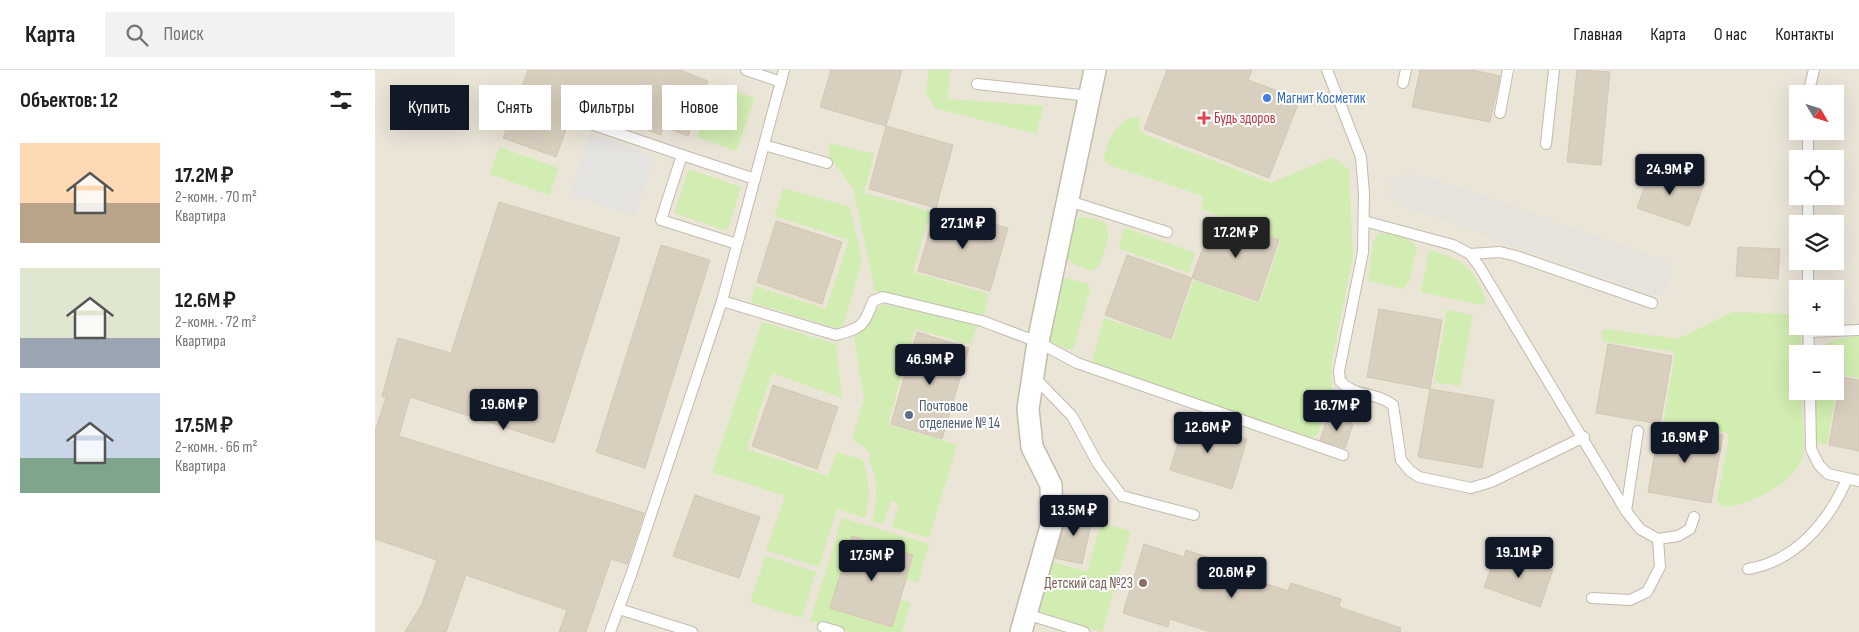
<!DOCTYPE html>
<html lang="ru">
<meta charset="utf-8">
<style>
:root{--surface:#fff;--page:#f2f2f2;--text:#202124;--muted:#757577;--line:#e0e0e0;--accent:#111827}
body{margin:0;font-family:"Sofia Sans Condensed",sans-serif;background:var(--page);color:var(--text);height:100vh;display:flex;flex-direction:column;font-size:19px;white-space:nowrap}
*{box-sizing:border-box;margin:0}
p{font-size:16px;color:var(--muted)}
.icon{flex:none;width:28px;height:28px;fill:none;stroke:currentColor;stroke-width:2;stroke-linecap:round;stroke-linejoin:round}
.map{position:relative;flex:1;overflow:hidden}
.details{display:flex;flex-direction:column;background:var(--surface);width:375px}
.details>*{flex:none}
.guide{position:absolute;left:15px;top:15px;width:475px;height:45px;display:flex;gap:10px}
.needle{width:32px;rotate:128deg}
.controls{position:absolute;left:1414px;top:15px;display:grid;gap:10px}
.controls a{display:grid;place-items:center;width:55px;height:55px;border-radius:0px;background:var(--surface);box-shadow:0 5px 20px #0002;font-size:25px}
.price{position:absolute;translate:-50% -42px;padding:0 11px;border-radius:5px;background:var(--accent);color:#fff;font-size:16px;line-height:32px;filter:drop-shadow(0 1px 2px #0008)}
.price::after{content:'';position:absolute;left:50%;top:30px;width:15px;height:11px;margin-left:-8px;background:inherit;clip-path:polygon(0 0,100% 0,50% 100%)}
.price.active{background:#222;color:#fff}
ul{padding:0;list-style:none}
li{display:flex;align-items:center;gap:15px;height:125px;padding:0 20px}
li span{display:grid;place-items:center;flex:none;width:140px;height:100px;border-radius:0px;color:#555}
li>.icon{margin-inline-start:auto}
span .icon{width:60px;height:60px;fill:#fffc;stroke-width:1}
li b{font-size:21px}
h2{display:flex;justify-content:space-between;align-items:center;height:60px;padding:0 20px;font-size:21px}
.chip{padding:0 18px;border-radius:0px;background:var(--surface);box-shadow:0 5px 20px #0002;font-size:18px;line-height:45px}
.chip.active{background:var(--accent);color:#fff}
header{display:flex;align-items:center;gap:30px;box-sizing:border-box;height:70px;padding:0 25px;background:var(--surface);border-bottom:1px solid var(--line)}
header strong{font-size:24px}
nav{display:flex;gap:28px;margin-inline-start:auto;font-size:18px}
.search{width:350px;height:45px;background:var(--page);display:flex;align-items:center;gap:12px;box-sizing:border-box;padding:0 18px;border-radius:0px;color:var(--muted);font-size:19px}
main{display:flex;flex:1;min-height:0}
.map>svg:first-child{display:block}
.residential{fill:#ebe5d8;fill-rule:evenodd}
.industrial{fill:#e6e2dc}
.green{fill:#d1edb1}
.parking{fill:#e5e3df}
.building{fill:#d9cfbf;stroke:#d4c7b2}
.lines{fill:none;stroke-linecap:round;stroke-linejoin:round}
.lane-casing{stroke:#c3bbac;stroke-width:12}
.street-casing{stroke:#c3bbac;stroke-width:24}
.lane{stroke:#fff;stroke-width:10}
.street{stroke:#fff;stroke-width:21}
.shop-dot{fill:#3f7fe0;stroke:#fff;stroke-width:2}
.health-dot{fill:#e0444e;stroke:#fff;stroke-width:2}
.service-dot{fill:#5c6f8a;stroke:#fff;stroke-width:2}
.education-dot{fill:#8d6e63;stroke:#fff;stroke-width:2}
.labels{text-anchor:middle;dominant-baseline:central;stroke-width:4;stroke-linejoin:round;paint-order:stroke}
.shop-label{font-size:15px;fill:#366cbe;stroke:#fff;text-anchor:start}
.health-label{font-size:15px;fill:#be3a42;stroke:#fff;text-anchor:start}
.service-label{font-size:15px;fill:#4e5e75;stroke:#fff;text-anchor:start}
.education-label{font-size:15px;fill:#785e54;stroke:#fff;text-anchor:end}
</style>
<header>
<strong>Карта</strong>
<div class="search"><svg class="icon" aria-label="search" viewBox="0 0 24 24"><circle cx="10" cy="10" r="6"/><path d="M15 15l6 6"/></svg>Поиск</div>
<nav><a>Главная</a><a>Карта</a><a>О нас</a><a>Контакты</a></nav>
</header>
<main>
<section class="details">
<h2>Объектов: 12<svg class="icon" aria-label="filters" viewBox="0 0 24 24"><path d="M4 7h16M4 17h16"/><circle cx="9" cy="7" r="2"/><circle cx="15" cy="17" r="2"/></svg></h2>
<ul>
<li><span style="background:linear-gradient(#ffd9b3 60%,#b9a48a 0)"><svg class="icon" aria-label="home" viewBox="0 0 24 24"><path d="M3 11l9-7 9 7M6 9v11h12V9"/></svg></span><div><b>17.2M ₽</b><p>2-комн. · 70 m²</p><p>Квартира</p></div></li>
<li><span style="background:linear-gradient(#dfe7d0 70%,#9aa5b1 0)"><svg class="icon" aria-label="home" viewBox="0 0 24 24"><path d="M3 11l9-7 9 7M6 9v11h12V9"/></svg></span><div><b>12.6M ₽</b><p>2-комн. · 72 m²</p><p>Квартира</p></div></li>
<li><span style="background:linear-gradient(#c9d6e8 65%,#7fa58c 0)"><svg class="icon" aria-label="home" viewBox="0 0 24 24"><path d="M3 11l9-7 9 7M6 9v11h12V9"/></svg></span><div><b>17.5M ₽</b><p>2-комн. · 66 m²</p><p>Квартира</p></div></li>
</ul>
</section>
<div class="map">
<svg width="1484" height="562" viewBox="0 0 1484 562">
<rect width="100%" height="100%" fill="#f6f3eb"/>
<path class="residential" d="M0 0H1484V562H0ZM1422 24H1460V61H1422ZM1422 89H1460V126H1422ZM1422 154H1460V191H1422ZM1422 219H1460V256H1422ZM1422 284H1460V321H1422Z"/>
<path class="industrial" d="M1031 104 1064 110 1289 190 1297 201 1290 221 1282 226 1024 135 1015 126 1016 109Z"/>
<g class="green">
<path d="M554 0H575L572 29 669 36 661 64 560 38 551 23Z"/>
<path d="M341 15 380 28 361 81 322 67Z"/>
<path d="M753 48H765L764 59 771 65 896 113 955 88 966 92 974 100 978 186 956 297 957 318 943 363 937 368 717 292 729 248 797 270 819 210 881 232 885 231 906 170 826 139 828 128 825 125 734 95 729 89C731 72 740 57 753 48Z"/>
<path d="M454 73 499 84 489 123 556 141 538 202 614 224 609 247 500 221 478 118 455 88Z"/>
<path d="M124 77 184 98 174 125 115 104Z"/>
<path d="M314 99 366 117 352 161 299 143Z"/>
<path d="M408 118 475 137 487 191 468 256 460 258 376 232 380 216 451 239 474 170 400 146Z"/>
<path d="M703 147C732 148 739 155 729 182 727 191 724 197 716 201L698 194 690 186Z"/>
<path d="M752 158 820 183 814 203 746 179 744 176 748 160Z"/>
<path d="M1003 163C1013 164 1038 166 1042 178L1034 212 1028 219 993 211 998 173Z"/>
<path d="M1054 180C1090 191 1097 195 1111 231L1107 235 1046 222Z"/>
<path d="M691 208 713 214 715 220 698 279C688 280 679 274 672 267L686 211Z"/>
<path d="M509 234 602 255 596 275 540 259 513 354 582 375 554 468 517 457 524 433 516 431 508 454 497 451C502 431 504 409 494 391L496 385 489 377 477 369 489 330 479 267C500 255 493 243 509 234Z"/>
<path d="M1072 240 1098 245 1085 316 1059 312Z"/>
<path d="M1358 242 1411 244 1419 245 1422 256H1425L1426 284H1422V321H1427L1429 380C1427 410 1375 436 1348 437L1342 430 1354 367 1352 363 1292 353 1289 348 1300 284 1295 281 1230 272 1227 269V261L1231 259 1303 269Z"/>
<path d="M387 252 461 274 467 328 397 303 372 379 453 406 462 382 488 390C494 409 496 429 490 448L462 439 444 497 391 480 410 426 337 402Z"/>
<path d="M1484 266V308L1466 305 1464 307 1452 375 1440 372 1441 321H1460V284H1441C1450 269 1468 268 1484 266Z"/>
<path d="M467 448 554 474 543 513 531 509 538 485 477 466 455 538 517 557 525 530 536 533 527 562H476L435 551Z"/>
<path d="M726 453 756 461 727 562 661 543 675 491 712 502Z"/>
<path d="M391 486 441 502 427 548 375 532Z"/>
</g>
<path class="parking" d="M215 64 281 87 260 146 194 124Z"/>
<g class="building">
<path d="M153 0H305L333 11 313 66 289 57 286 65 201 33 181 87 128 68Z"/>
<path d="M456 0H527L511 56 445 37Z"/>
<path d="M792 0H877L873 10 925 29 894 108 769 59Z"/>
<path d="M1045 0H1097L1125 6 1115 52 1037 37Z"/>
<path d="M1202 0 1235 2 1226 95 1192 92Z"/>
<path d="M511 56 578 75 561 138 494 119Z"/>
<path d="M1277 96 1329 114 1314 156 1262 138Z"/>
<path d="M124 132 245 168 179 373 35 327 24 366 269 443 252 494 236 489 211 562H184L192 540 91 505 71 562H30L47 534 62 490 0 469V361L11 327 7 326 23 268 76 283Z"/>
<path d="M561 138 633 158 615 221 543 201Z"/>
<path d="M839 147 904 170 883 231 817 208Z"/>
<path d="M401 151 467 172 447 234 382 212Z"/>
<path d="M286 175 335 190 270 398 221 382Z"/>
<path d="M1363 177 1405 179 1403 209 1361 206Z"/>
<path d="M752 185 817 208 796 269 730 245Z"/>
<path d="M1004 239 1067 250 1055 319 992 307Z"/>
<path d="M542 262 594 278 567 369 516 354Z"/>
<path d="M1233 274 1297 286 1285 354 1221 343Z"/>
<path d="M1466 307 1484 310V381L1454 375Z"/>
<path d="M398 315 463 337 442 399 377 376Z"/>
<path d="M1055 319 1119 330 1107 398 1043 387Z"/>
<path d="M953 346 978 354 970 378 945 370Z"/>
<path d="M810 349 872 369 857 419 795 400Z"/>
<path d="M1285 354 1348 365 1336 433 1273 422Z"/>
<path d="M320 425 385 447 364 508 298 486Z"/>
<path d="M692 440 718 446 707 494 680 488Z"/>
<path d="M477 466 538 485 517 557 455 538Z"/>
<path d="M769 474 809 487 811 480 864 497 862 504 913 521 916 513 966 529 964 537 1026 558 1025 562H835L795 549 793 557 748 543Z"/>
<path d="M1123 480 1178 500 1165 537 1109 517Z"/>
</g>
<g class="lines">
<g class="lane-casing">
<g id="lane">
<path d="M371 0 406 12"/>
<path d="M952 0 986 87 989 124 988 182 964 301 965 311C981 328 1000 321 1018 335L1026 390 1035 401 1044 407 1096 418 1116 412 1209 367"/>
<path d="M1028 13 1031 0"/>
<path d="M602 14 715 26"/>
<path d="M1433 24 1439 0"/>
<path d="M1125 43 1133 0"/>
<path d="M216 54 307 85"/>
<path d="M1433 61V89"/>
<path d="M1171 74 1179 0"/>
<path d="M389 75 452 93"/>
<path d="M1433 126V154"/>
<path d="M694 131 792 162"/>
<path d="M989 151 1078 175 1095 184 1104 196 1251 441 1265 459 1283 469 1303 466 1315 459 1319 447"/>
<path d="M362 174 286 150 307 85 380 109"/>
<path d="M1095 184 1125 182 1141 186 1277 233"/>
<path d="M1433 191V219"/>
<path d="M347 231 461 265C487 258 489 256 498 231L508 227 607 251 663 272 702 293 968 385"/>
<path d="M1433 257 1434 284"/>
<path d="M1433 262 1484 260"/>
<path d="M659 307 697 346 723 394 747 426 819 445"/>
<path d="M1435 321 1436 379 1444 395 1453 404 1484 411"/>
<path d="M1251 441 1263 361"/>
<path d="M1373 499C1421 491 1454 451 1472 409"/>
<path d="M1217 528 1255 530 1272 522 1285 497 1283 469"/>
<path d="M244 539 317 562"/>
<path d="M651 544 709 562"/>
<path d="M448 557 464 562"/>
<path d="M235 562 256 505 347 231 409 0"/>
</g>
</g>
<g class="street-casing">
<path id="street" d="M646 562 677 453 676 415 657 377 653 339 663 272 720 0"/>
</g>
<use href="#lane" class="lane"/>
<use href="#street" class="street"/>
</g>
<circle class="shop-dot" cx="892" cy="28" r="5"/>
<path class="health-dot" d="M826.5 40.5h5v5h5v5h-5v5h-5v-5h-5v-5h5z"/>
<circle class="service-dot" cx="534" cy="345" r="5"/>
<circle class="education-dot" cx="768" cy="513" r="5"/>
<g class="labels">
<g class="shop-label">
<text x="902" y="28">Магнит Косметик</text>
</g>
<g class="health-label">
<text x="839" y="48">Будь здоров</text>
</g>
<g class="service-label">
<text x="544" y="336">Почтовое<tspan x="544" dy="17">отделение № 14</tspan></text>
</g>
<g class="education-label">
<text x="758" y="513">Детский сад №23</text>
</g>
</g>
</svg>
<div class="controls">
<a><svg class="needle" viewBox="-14 -14 28 28"><path d="M0-13l5 13h-10z" fill="#e53935"/><path d="M0 13l5-13h-10z" fill="#757577"/></svg></a>
<a><svg class="icon" aria-label="locate" viewBox="0 0 24 24"><circle cx="12" cy="12" r="6"/><path d="M12 2v4M12 18v4M2 12h4M18 12h4"/></svg></a>
<a><svg class="icon" aria-label="layers" viewBox="0 0 24 24"><path d="M12 4l9 5-9 5-9-5zM3 14l9 5 9-5"/></svg></a>
<a>+</a>
<a>−</a>
</div>
<b class="price" style="left:1295px;top:126px">24.9M ₽</b>
<b class="price" style="left:588px;top:180px">27.1M ₽</b>
<b class="price active" style="left:861px;top:189px">17.2M ₽</b>
<b class="price" style="left:555px;top:316px">46.9M ₽</b>
<b class="price" style="left:129px;top:361px">19.6M ₽</b>
<b class="price" style="left:962px;top:362px">16.7M ₽</b>
<b class="price" style="left:833px;top:384px">12.6M ₽</b>
<b class="price" style="left:1310px;top:394px">16.9M ₽</b>
<b class="price" style="left:699px;top:467px">13.5M ₽</b>
<b class="price" style="left:1144px;top:509px">19.1M ₽</b>
<b class="price" style="left:497px;top:512px">17.5M ₽</b>
<b class="price" style="left:857px;top:529px">20.6M ₽</b>
<div class="guide">
<a class="chip active">Купить</a>
<a class="chip">Снять</a>
<a class="chip">Фильтры</a>
<a class="chip">Новое</a>
</div>
</div>
</main>
